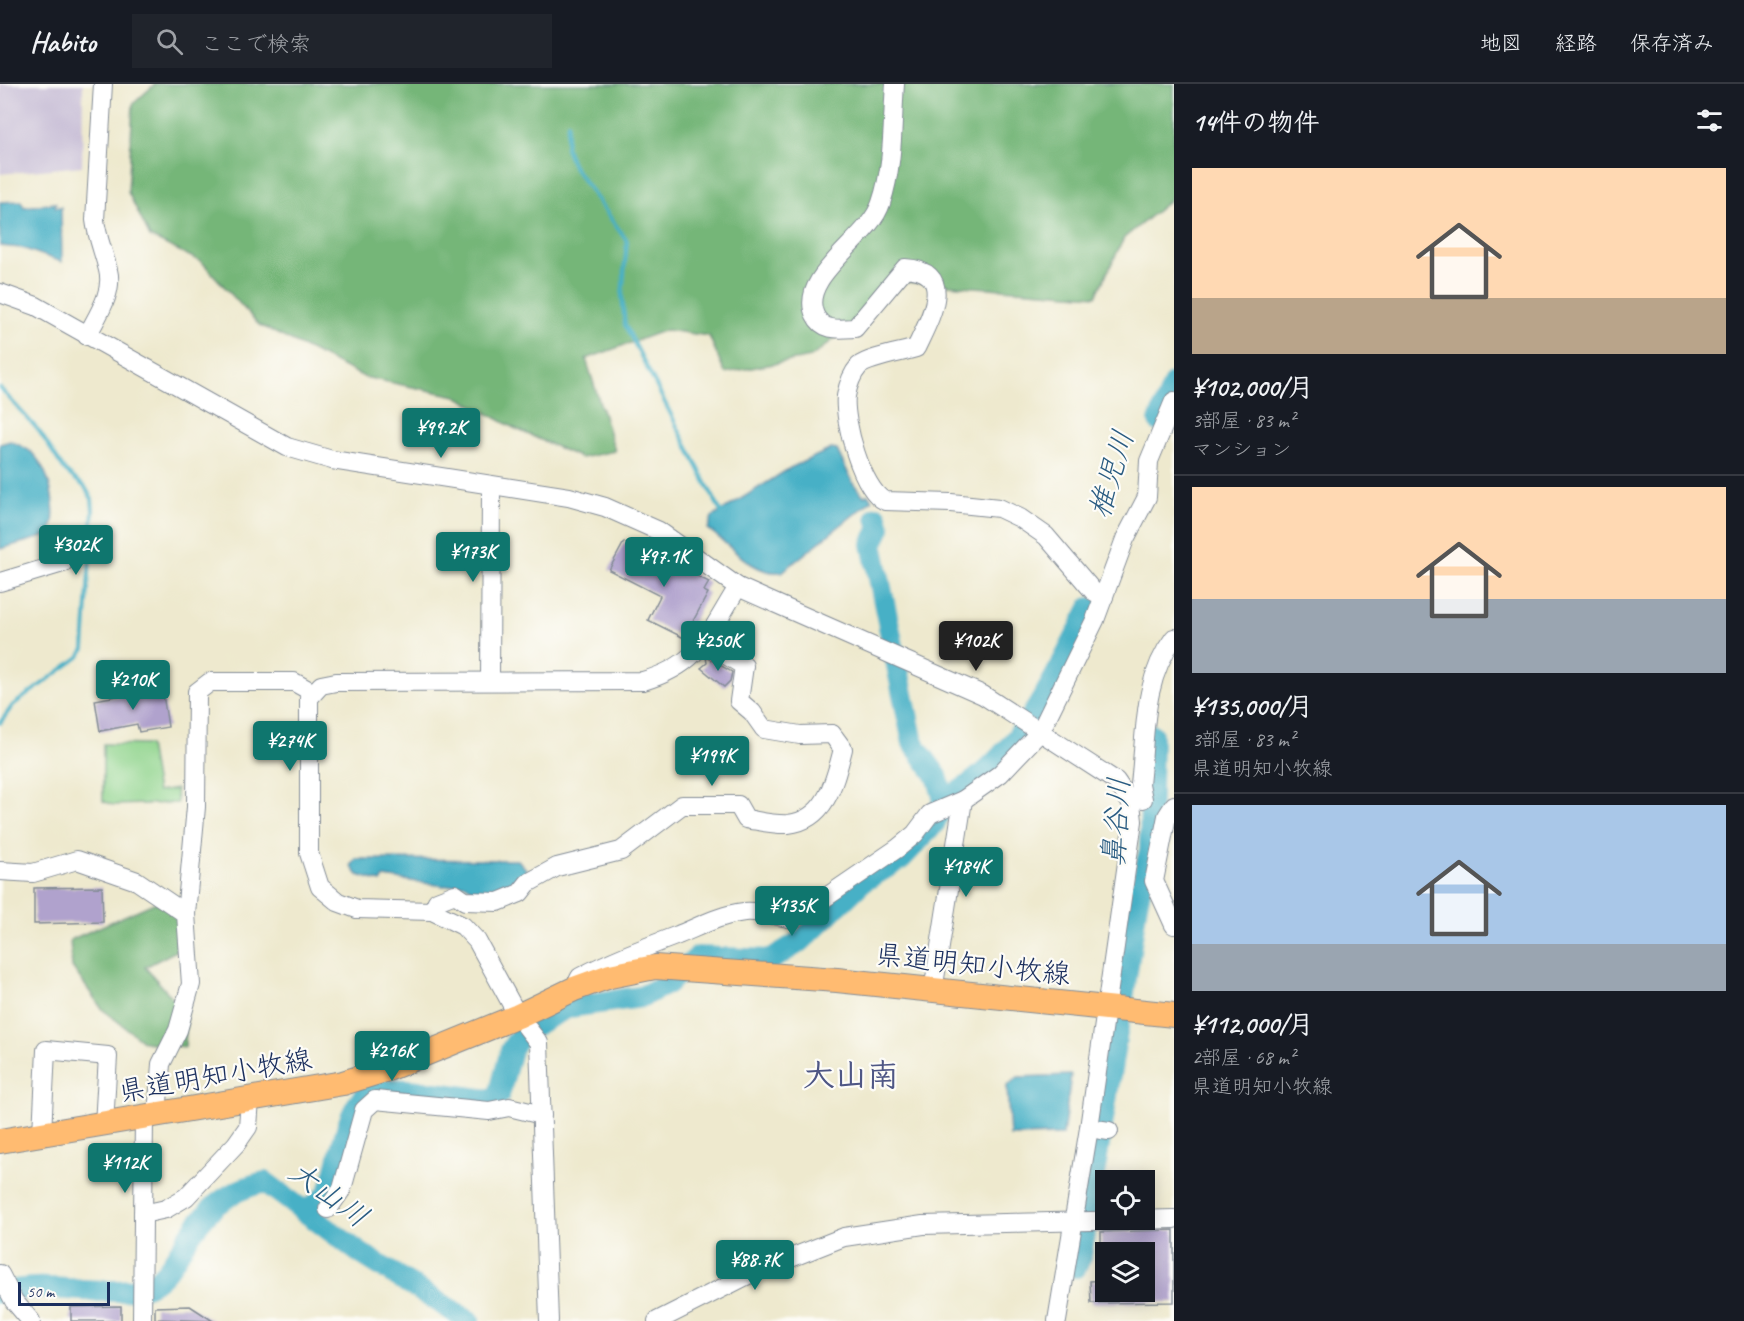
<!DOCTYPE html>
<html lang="ja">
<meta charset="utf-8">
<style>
:root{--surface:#171b24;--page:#20242c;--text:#f1f3f6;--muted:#9ea1a6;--line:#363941;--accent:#0f766e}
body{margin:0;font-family:Caveat,"Klee One",sans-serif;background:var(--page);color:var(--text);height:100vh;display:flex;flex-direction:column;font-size:22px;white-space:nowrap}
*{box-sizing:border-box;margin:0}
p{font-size:20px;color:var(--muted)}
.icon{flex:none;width:33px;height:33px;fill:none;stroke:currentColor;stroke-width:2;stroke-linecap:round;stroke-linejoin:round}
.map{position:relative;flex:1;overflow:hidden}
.panel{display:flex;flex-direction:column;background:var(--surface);width:570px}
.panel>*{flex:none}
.controls{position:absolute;left:1095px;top:1086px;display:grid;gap:12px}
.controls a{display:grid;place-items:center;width:60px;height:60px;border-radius:0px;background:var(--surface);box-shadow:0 3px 15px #0003;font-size:30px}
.scale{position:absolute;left:18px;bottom:15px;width:92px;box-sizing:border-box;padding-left:6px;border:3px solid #1b2f5e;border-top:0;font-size:16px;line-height:21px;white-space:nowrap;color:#1b2f5e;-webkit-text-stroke:4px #fdfcf7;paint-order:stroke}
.price{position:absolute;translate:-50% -51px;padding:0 14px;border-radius:6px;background:var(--accent);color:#fff;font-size:20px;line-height:39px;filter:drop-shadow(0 2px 3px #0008)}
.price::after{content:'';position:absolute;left:50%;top:36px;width:18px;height:14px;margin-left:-9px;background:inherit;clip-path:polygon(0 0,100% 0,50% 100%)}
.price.selected{background:#222;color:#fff}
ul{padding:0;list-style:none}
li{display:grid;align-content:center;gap:12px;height:318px;padding:0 18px}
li+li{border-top:2px solid var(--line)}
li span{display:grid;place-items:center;height:186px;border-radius:0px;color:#555}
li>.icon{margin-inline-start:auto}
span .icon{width:108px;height:108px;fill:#fffc;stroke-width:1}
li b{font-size:26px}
h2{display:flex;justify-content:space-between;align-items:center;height:72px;padding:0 18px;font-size:26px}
header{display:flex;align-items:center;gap:36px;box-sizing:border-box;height:84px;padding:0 30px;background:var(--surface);border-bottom:2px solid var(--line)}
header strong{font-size:28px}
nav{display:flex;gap:33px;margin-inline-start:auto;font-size:21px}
.search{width:420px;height:54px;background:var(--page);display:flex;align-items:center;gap:15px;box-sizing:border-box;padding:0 21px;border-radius:0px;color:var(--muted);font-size:22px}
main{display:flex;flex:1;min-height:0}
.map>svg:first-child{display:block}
.industrial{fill:#c9bfd7}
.green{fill:#90d48d;stroke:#568276;stroke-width:1.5}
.forest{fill:#74b678;stroke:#48726b;stroke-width:1.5}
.water{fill:#47b0c6;stroke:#317092;stroke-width:1.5}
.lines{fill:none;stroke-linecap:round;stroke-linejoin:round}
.stream{stroke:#47b0c6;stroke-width:4}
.river{stroke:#47b0c6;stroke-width:22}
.building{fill:#b0a2cd}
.minor-casing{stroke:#848c96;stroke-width:20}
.major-casing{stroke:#848c96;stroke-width:26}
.minor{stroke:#fff;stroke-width:18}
.major{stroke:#ffbb71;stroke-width:24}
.labels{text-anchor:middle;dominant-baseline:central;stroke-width:4.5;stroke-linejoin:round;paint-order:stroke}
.street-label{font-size:28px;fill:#1b2f5e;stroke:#fdfcf7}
.water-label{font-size:30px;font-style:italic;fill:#2a5c82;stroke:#fdfcf7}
.quarter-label{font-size:32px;font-weight:bold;fill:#4f5785;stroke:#fdfcf7}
</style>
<header>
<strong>Habito</strong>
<div class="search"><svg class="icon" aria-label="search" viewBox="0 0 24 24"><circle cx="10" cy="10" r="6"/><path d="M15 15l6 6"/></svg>ここで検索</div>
<nav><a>地図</a><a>経路</a><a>保存済み</a></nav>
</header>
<main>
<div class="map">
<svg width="1174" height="1237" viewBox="0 0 1174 1237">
<rect width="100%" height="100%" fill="#fdfcf7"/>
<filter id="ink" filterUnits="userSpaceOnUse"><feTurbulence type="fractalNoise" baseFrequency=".0167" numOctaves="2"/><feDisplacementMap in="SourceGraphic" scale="12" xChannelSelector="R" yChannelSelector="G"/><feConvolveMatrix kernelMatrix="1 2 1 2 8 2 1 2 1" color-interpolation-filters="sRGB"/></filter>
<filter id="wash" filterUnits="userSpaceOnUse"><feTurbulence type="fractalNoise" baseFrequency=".008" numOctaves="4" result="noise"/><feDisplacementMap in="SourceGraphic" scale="24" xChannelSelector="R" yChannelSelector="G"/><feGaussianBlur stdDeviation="1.35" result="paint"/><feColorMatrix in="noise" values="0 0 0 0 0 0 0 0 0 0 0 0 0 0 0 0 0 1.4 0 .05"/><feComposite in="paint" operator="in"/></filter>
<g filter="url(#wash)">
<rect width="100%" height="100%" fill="#eee9ce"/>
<path class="industrial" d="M0 0H83L82 82 0 90Z"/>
<path class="green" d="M103 660 149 661 157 708 176 705 177 719 113 721 103 717Z"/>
<g class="forest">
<path d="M155 0H1174V109L1169 117 1124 154 1096 212 907 198 811 273 725 289 709 252 666 246 586 275 615 367 581 374 514 344 456 312 364 293 259 241 202 178 150 153 128 108 133 20Z"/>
<path d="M156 818 182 832 176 867 145 883 187 930 185 963 144 958 102 925 72 883 70 856Z"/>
</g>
<g class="water">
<path d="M21 117 24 123 56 119 55 123H61L62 178 22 164 0 162V118Z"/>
<path d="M10 357C17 360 25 363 31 368 50 385 60 429 49 451L0 465V360Z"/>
<path d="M831 365 837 366 853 399 864 412 868 410 872 416 782 488C754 492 730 461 708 445L712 433 790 384Z"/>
<path d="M356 775 518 776 527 786C514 806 502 808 479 811L465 800 444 802 384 793 381 798 358 791 351 782Z"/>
<path d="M1071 991 1063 1051 1010 1052 1007 1002 1018 993Z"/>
</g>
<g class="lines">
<g class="stream">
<path d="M568 39 566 64 573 82 627 157 622 212 625 241 721 428H724"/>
<path d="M0 304 39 347 65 387 85 403 92 415 93 426 84 565 79 573 13 621 0 639"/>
</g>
<g class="river">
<path d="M1159 337 1174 299"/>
<path d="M877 433 880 444 872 460 913 659 937 692 944 716"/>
<path d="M1123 915 1137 819 1150 766 1152 651"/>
<path d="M304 1128C312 1122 324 1116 329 1107 340 1084 345 1017 372 1008 396 1000 463 1014 492 1016L499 1011 511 966 520 952 540 938 569 923 641 913 667 900 698 873 770 876 801 857 862 798 901 775 934 740 944 716C1020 677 1053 596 1090 524"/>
<path d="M1076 1183 1081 1172 1119 936"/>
<path d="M0 1208C15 1206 31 1203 46 1204 73 1204 131 1214 154 1198 167 1189 175 1175 182 1163 204 1128 224 1107 265 1098L360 1169 469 1237"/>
</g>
</g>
<g id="blocks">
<g class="building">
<path d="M624 458 675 485 677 482 709 498 704 507 708 509 684 554 648 536 660 512 609 486Z"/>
<path d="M706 573 732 588 730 597 724 603 701 584 707 579Z"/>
<path d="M162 604 168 643 139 648 137 640 100 647 95 616Z"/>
<path d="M102 803 103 838 34 840V804Z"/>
<path d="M1174 1146V1218L1091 1219 1090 1197 1106 1196V1208H1144V1168H1101V1148Z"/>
<path d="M121 1222V1237H71V1223Z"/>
<path d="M190 1222 213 1237 155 1235V1223Z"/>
</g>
</g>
</g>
<g filter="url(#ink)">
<use href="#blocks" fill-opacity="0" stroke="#848c96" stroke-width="1.5"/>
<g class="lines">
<g class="minor-casing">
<g id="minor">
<path d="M895 0C892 39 894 81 881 119 870 155 797 193 815 231 823 248 840 245 855 244L905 184C958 187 929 236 916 264 904 268 868 274 859 282 851 291 848 301 846 312 843 336 862 406 885 417L951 419 999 424 1020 434 1046 452 1093 507 1104 513"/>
<path d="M0 209 36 222 287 363 332 376 569 413 605 423 659 447 738 503 983 611 1116 697 1131 719 1133 737 1089 1044 1057 1237"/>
<path d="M87 252C97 232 114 209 108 186 104 169 97 153 95 136L103 0"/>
<path d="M0 498 63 479 62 465"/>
<path d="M490 597 491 402"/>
<path d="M1143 715 1140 700C1146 650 1142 596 1174 554"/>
<path d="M1174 721 1167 732 1154 797 1174 841"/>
<path d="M0 787 33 789 77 776 137 797 186 830"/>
<path d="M432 827 437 817 455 810 465 817 498 818 520 809 528 799 557 783 621 767 682 721H738L746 735C759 737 775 741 788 740 827 736 835 696 843 665L832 650 800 651 764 645 752 628 739 617 744 582 703 557"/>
<path d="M578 897 580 893C612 876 644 864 678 851 700 842 720 831 744 828 761 826 777 833 794 835L898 764 915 750 930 730 963 716 1000 690 1040 648 1095 536 1125 455 1147 413 1149 377 1174 317"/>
<path d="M933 907 963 716"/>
<path d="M157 1031 161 980 178 946 191 900 186 830 196 723 197 608 210 598H294L312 608"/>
<path d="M1089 1044 1109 1047"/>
<path d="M42 1050 46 966 108 972 104 1041"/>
<path d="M328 1125 342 1105 364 1026 375 1016 489 1027 509 1023 542 1031"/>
<path d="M143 1130 166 1125 186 1113 236 1060 248 1043 250 1015"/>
<path d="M0 1190 14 1217 31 1237"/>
<path d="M142 1237 144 1034"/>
<path d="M549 1237 539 959 518 932 477 857 463 842 432 827 357 825 338 818 320 803 309 769V614L321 601 336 598 643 597C700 581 709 549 738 503"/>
<path d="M657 1237 750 1190 844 1153 923 1141 1174 1135"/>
</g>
</g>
<g class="major-casing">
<path id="major" d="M0 1057 343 999 388 985 518 932 574 905 610 892 655 883 837 896 1174 931"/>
</g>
<use href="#minor" class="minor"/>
<use href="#major" class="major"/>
</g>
</g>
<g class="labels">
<g class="street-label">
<text transform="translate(973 880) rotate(6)">県道明知小牧線</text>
<text transform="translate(215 991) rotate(-10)">県道明知小牧線</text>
</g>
<g class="water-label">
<text transform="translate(1111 390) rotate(-73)">椎児川</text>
<text transform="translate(1116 738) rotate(-86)">鼻谷川</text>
<text transform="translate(329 1110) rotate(36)">大山川</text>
</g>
<g class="quarter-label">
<text x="851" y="991">大山南</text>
</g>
</g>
</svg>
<div class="controls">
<a><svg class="icon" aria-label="locate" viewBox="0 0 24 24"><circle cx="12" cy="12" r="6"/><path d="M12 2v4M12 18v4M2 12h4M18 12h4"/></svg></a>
<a><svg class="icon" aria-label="layers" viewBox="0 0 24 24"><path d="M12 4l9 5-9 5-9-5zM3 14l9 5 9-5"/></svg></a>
</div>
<div class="scale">50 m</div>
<b class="price" style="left:441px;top:375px">¥99.2K</b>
<b class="price" style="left:76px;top:492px">¥302K</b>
<b class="price" style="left:473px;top:499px">¥173K</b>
<b class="price" style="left:664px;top:504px">¥97.1K</b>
<b class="price" style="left:718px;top:588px">¥250K</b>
<b class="price selected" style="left:976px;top:588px">¥102K</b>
<b class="price" style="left:133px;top:627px">¥210K</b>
<b class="price" style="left:290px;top:688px">¥274K</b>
<b class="price" style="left:712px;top:703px">¥199K</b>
<b class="price" style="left:966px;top:814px">¥184K</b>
<b class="price" style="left:792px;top:853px">¥135K</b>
<b class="price" style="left:392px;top:998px">¥216K</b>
<b class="price" style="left:125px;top:1110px">¥112K</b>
<b class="price" style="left:755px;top:1207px">¥88.7K</b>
</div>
<section class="panel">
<h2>14件の物件<svg class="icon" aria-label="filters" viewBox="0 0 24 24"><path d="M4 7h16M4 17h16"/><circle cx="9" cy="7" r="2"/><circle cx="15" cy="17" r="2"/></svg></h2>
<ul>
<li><span style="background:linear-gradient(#ffd9b3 70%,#b9a48a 0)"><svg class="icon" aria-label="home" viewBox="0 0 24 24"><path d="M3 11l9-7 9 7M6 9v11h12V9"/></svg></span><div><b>¥102,000/月</b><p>3部屋 · 83 m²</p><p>マンション</p></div></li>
<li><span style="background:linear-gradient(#ffd9b3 60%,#9aa5b1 0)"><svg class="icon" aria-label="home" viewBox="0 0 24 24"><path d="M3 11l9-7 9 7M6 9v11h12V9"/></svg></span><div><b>¥135,000/月</b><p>3部屋 · 83 m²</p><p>県道明知小牧線</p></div></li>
<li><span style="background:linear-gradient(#a9c7e8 75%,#9aa5b1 0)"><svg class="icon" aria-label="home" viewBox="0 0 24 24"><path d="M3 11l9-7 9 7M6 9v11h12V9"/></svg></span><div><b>¥112,000/月</b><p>2部屋 · 68 m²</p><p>県道明知小牧線</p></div></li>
</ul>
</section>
</main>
